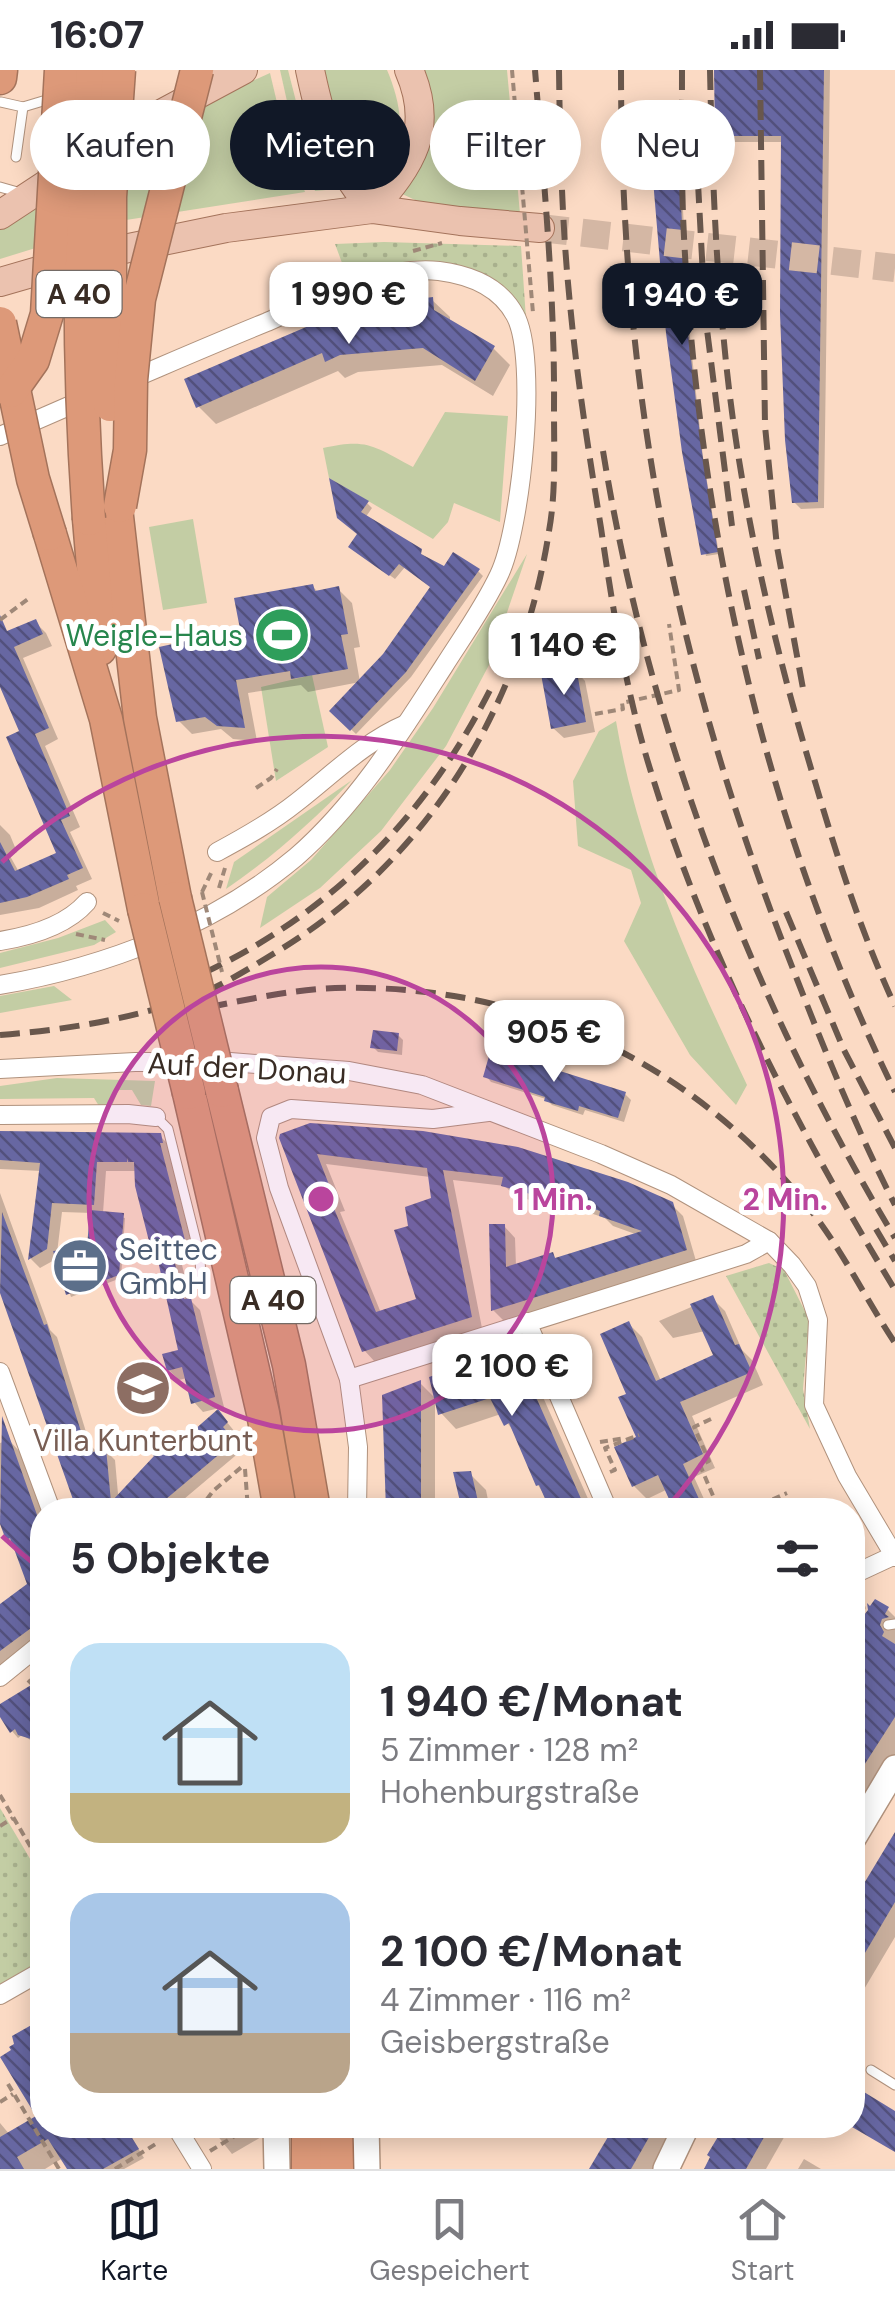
<!DOCTYPE html>
<html lang="de">
<meta charset="utf-8">
<style>
:root{--surface:#fff;--page:#f2f2f3;--text:#2b2b33;--muted:#7c7c81;--line:#e1e1e2;--accent:#111827}
body{margin:0;font-family:"DM Sans",sans-serif;background:var(--page);color:var(--text);height:100vh;display:flex;flex-direction:column;font-size:38px;white-space:nowrap}
*{box-sizing:border-box;margin:0}
p{font-size:32px;color:var(--muted)}
.icon{flex:none;width:55px;height:55px;fill:none;stroke:currentColor;stroke-width:2;stroke-linecap:round;stroke-linejoin:round}
.map{position:relative;flex:1;overflow:hidden}
.drawer{position:absolute;left:30px;top:1428px;width:835px;height:640px;display:flex;flex-direction:column;background:var(--surface);border-radius:40px;box-shadow:0 5px 25px #0003}
.drawer>*{flex:none}
.banner{position:absolute;left:30px;top:30px;width:835px;height:90px;display:flex;gap:20px}
.price{position:absolute;translate:-50% -85px;padding:0 22px;border-radius:20px;background:#fff;color:#222;font-size:32px;line-height:65px;filter:drop-shadow(0 2px 5px #0008)}
.price::after{content:'';position:absolute;left:50%;top:60px;width:30px;height:22px;margin-left:-15px;background:inherit;clip-path:polygon(0 0,100% 0,50% 100%)}
.price.selected{background:var(--accent);color:#fff}
ul{padding:0;list-style:none}
li{display:flex;align-items:center;gap:30px;height:250px;padding:0 40px}
li span{display:grid;place-items:center;flex:none;width:280px;height:200px;border-radius:30px;color:#555}
li>.icon{margin-inline-start:auto}
span .icon{width:120px;height:120px;fill:#fffc;stroke-width:1}
li b{font-size:42px}
h2{display:flex;justify-content:space-between;align-items:center;height:120px;padding:0 40px;font-size:42px}
.tag{padding:0 35px;border-radius:45px;background:var(--surface);box-shadow:0 5px 25px #0003;font-size:35px;line-height:90px}
.tag.selected{background:var(--accent);color:#fff}
.status{display:flex;justify-content:space-between;align-items:center;height:70px;padding:0 50px;background:var(--surface);direction:ltr}
.status svg{height:28px;fill:currentColor}
.dock{display:flex;justify-content:space-around;align-items:center;height:140px;border-top:2px solid var(--line);background:var(--surface);font-size:28px;color:var(--muted)}
.dock a{display:grid;justify-items:center;gap:5px}
.dock .selected{color:var(--accent)}
.map>svg:first-child{display:block}
.grass{fill:#c3cda4}
.park{fill:url(#park-dots)}
.shadow{fill:#0003;fill-rule:evenodd}
.building{fill:url(#building-back-hatch);fill-rule:evenodd}
.lines{fill:none;stroke-linecap:round;stroke-linejoin:round}
.primary-tunnel{stroke:#d4b7a4;stroke-width:28;stroke-dasharray:28 14;stroke-linecap:butt}
.service-casing{stroke:#b0927d;stroke-width:11}
.minor-casing{stroke:#b0927d;stroke-width:20}
.secondary-casing{stroke:#b0927d;stroke-width:28}
.primary-casing{stroke:#a4735b;stroke-width:30}
.motorway-casing{stroke:#a4735b;stroke-width:35}
.path{stroke:#9f8878;stroke-width:4;stroke-dasharray:8 5;stroke-linecap:butt}
.service{stroke:#fff;stroke-width:9}
.minor{stroke:#fff;stroke-width:18}
.secondary{stroke:#fff;stroke-width:25}
.primary{stroke:#ebc2af;stroke-width:28}
.motorway{stroke:#dd9979;stroke-width:32}
.rail{stroke:#69574c;stroke-width:6;stroke-dasharray:20 10;stroke-linecap:butt}
.motorway-bridge-casing{stroke:#a4735b;stroke-width:35;stroke-linecap:butt}
.path-bridge{stroke:#9f8878;stroke-width:4;stroke-dasharray:8 5;stroke-linecap:butt}
.motorway-bridge{stroke:#dd9979;stroke-width:32}
.ring{fill:none;stroke:#ba459d;stroke-width:5}
.labels{text-anchor:middle;dominant-baseline:central;stroke-width:10;stroke-linejoin:round;paint-order:stroke}
.shield{fill:#fff;stroke:#746b66;stroke-width:2.5}
.shield-label{font-size:28px;font-weight:bold;fill:#392c24}
.leisure-label{font-size:30px;fill:#27864d;stroke:#fff;text-anchor:end}
.street-label{font-size:30px;fill:#392c24;stroke:#fff}
.service-label{font-size:30px;fill:#4e5e75;stroke:#fff;text-anchor:start}
.education-label{font-size:30px;fill:#785e54;stroke:#fff}
.centre{fill:#ba459d;stroke:#fff;stroke-width:5}
.ring-label{font-size:30px;text-anchor:middle;font-weight:bold;fill:#ba459d;stroke:#fff;stroke-width:10;stroke-linejoin:round;paint-order:stroke}
</style>
<div class="status"><b>16:07</b><svg viewBox="0 0 49 12"><path d="M0 12V9h3v3zM5 12V6h3v6zM10 12V3h3v9zM15 12V0h3v12zM26 1h20v11H26zM47 4h2v5h-2z"/></svg></div>
<div class="map">
<svg width="895" height="2099" viewBox="0 0 895 2099">
<defs>
<pattern id="park-dots" width="8" height="8" patternUnits="userSpaceOnUse" patternTransform="scale(2.5)"><rect width="8" height="8" fill="#c3cda4"/><path d="M2 2h.1M6 6h.1" fill="none" stroke="#a8b08d" stroke-width="1.8" stroke-linecap="round"/></pattern>
<pattern id="building-back-hatch" width="6" height="6" patternUnits="userSpaceOnUse" patternTransform="scale(2.5)"><rect width="6" height="6" fill="#6767a2"/><path d="M-1 5l2 2M0 0l6 6M5-1l2 2" fill="none" stroke="#52507c"/></pattern>
</defs>
<rect width="100%" height="100%" fill="#fbdac4"/>
<g class="grass">
<path d="M280 0H288L311 90 326 120 315 121 293 58Z"/>
<path d="M323 0H387C400 30 411 77 380 100 334 103 329 34 323 0Z"/>
<path d="M424 0H507L520 144 426 135 400 123C436 84 440 50 424 0Z"/>
<path d="M270 3 283 58 305 122 126 150 0 189V159L173 47Z"/>
<path d="M445 342 508 346 500 452 454 433 448 452 433 469 329 408 323 378C368 368 373 376 413 397Z"/>
<path d="M193 449 207 533 163 540 149 457Z"/>
<path d="M527 484 489 595 446 676 381 761 320 818 260 858 267 827 311 790 390 700 433 638Z"/>
<path d="M312 605 328 677 276 711 261 617Z"/>
<path d="M616 651C638 781 691 897 747 1015L736 1035 690 985 624 871 641 833 631 800 578 776 573 711 599 661Z"/>
<path d="M352 710C313 751 273 787 226 819L234 792Z"/>
<path d="M105 850 116 862 94 875 0 898V883L58 868Z"/>
<path d="M54 916 72 930 0 943V926Z"/>
<path d="M57 1008 155 1011 151 1036 141 1035 132 1020H118L112 1036H99L94 1028 0 1029V1016Z"/>
</g>
<g class="park">
<path d="M384 172 521 176 526 249C488 174 416 202 348 209L335 174Z"/>
<path d="M769 1193 784 1200 809 1249 803 1319 810 1359 726 1206Z"/>
<path d="M0 1738 42 1809V1890L0 1914Z"/>
</g>
<g class="shadow">
<path d="M717 0H830L824 438 801 439 794 432 784 72H724L717 65Z"/>
<path d="M678 100 681 103 690 267 703 387 719 484 706 486 684 382Z"/>
<path d="M432 230 450 247V253L493 278 510 295 493 326 442 295 358 302 345 308 338 301 216 354 198 336Z"/>
<path d="M367 433 372 438 365 448 445 499 478 501 483 506 411 607 356 664 332 641 360 612 308 622 301 615 248 623 257 671 233 669 221 659 192 664 178 650 243 561 312 516 319 523 338 519 352 533 360 577 354 578 360 612 385 586 433 518 405 497 395 509 356 481 360 464 345 453Z"/>
<path d="M35 552 46 563 52 576 23 588 58 669 45 676 80 757 70 762 92 809 76 816 78 820 39 838 0 845V755L10 765 17 782 10 786 19 802 59 784 23 663 0 610V567Z"/>
<path d="M575 600 585 611 595 662 564 668 553 658Z"/>
<path d="M398 965 403 970 402 985 378 982 373 977Z"/>
<path d="M486 1006 625 1024 631 1030 624 1052 585 1040 583 1045 552 1035 546 1029 491 1012Z"/>
<path d="M0 1064 160 1066 170 1076 171 1082H169L194 1184 180 1187 191 1231 200 1240 224 1337 203 1342 194 1332 187 1308 179 1310 169 1300 181 1282 137 1101H106L103 1143 125 1148 121 1208 71 1227 58 1188 40 1198 31 1189 41 1101 0 1099ZM62 1142 92 1143 89 1179 57 1183Z"/>
<path d="M282 1068 671 1134 683 1146 696 1191 504 1251 493 1240 504 1156 515 1168 516 1196 552 1185 558 1190 638 1165 613 1156 605 1148 546 1128 545 1134 515 1126 505 1116 453 1110 482 1258 375 1292 364 1280ZM326 1094 430 1107 434 1130 411 1157 420 1231 381 1243 340 1142 345 1141Z"/>
<path d="M0 1123 50 1260 57 1267 90 1375 98 1383 105 1380 115 1390 119 1435 106 1440H82L78 1436 0 1220Z"/>
<path d="M712 1228 725 1241 742 1280 752 1290 763 1315 692 1346 715 1398 694 1407 709 1440H677L668 1419 647 1429 634 1416 639 1368 630 1325 629 1254 642 1267 661 1311 716 1287 705 1261 673 1268 659 1251Z"/>
<path d="M515 1284 531 1300 593 1440H553L538 1415 517 1366 501 1344 456 1359 441 1343 435 1331V1440H388L420 1313 437 1330Z"/>
<path d="M226 1351 235 1362 230 1367 241 1381 171 1440H122L176 1379Z"/>
<path d="M9 1370 20 1382 42 1443V1568L0 1600V1538L30 1515 16 1477 8 1468 0 1446 5 1443 0 1428V1373Z"/>
<path d="M470 1404 486 1420 490 1440H442L464 1439Z"/>
<path d="M887 1539 895 1547V1688L852 1760 856 1548Z"/>
<path d="M42 1619V1662L38 1664 37 1674 22 1665 18 1668 12 1661Z"/>
<path d="M895 1765V1867L863 1921 855 1917 852 1922V1838Z"/>
<path d="M42 1961V2055H124L144 2088 124 2099H70L63 2088 45 2099H0V2053L10 2065 40 2046Z"/>
<path d="M209 2055H270V2062L232 2084Z"/>
<path d="M417 2055H470V2058L421 2059Z"/>
<path d="M618 2055H680L654 2099H592Z"/>
<path d="M727 2055H791L766 2099H707Z"/>
<path d="M804 2089 821 2099H798Z"/>
</g>
<g class="building">
<path d="M714 0H824L818 432 792 433 785 370 780 244 781 66H715Z"/>
<path d="M652 98H679L688 263 702 382 718 482 701 485 682 382 666 263Z"/>
<path d="M433 227 434 240 495 276 475 311 423 278 340 285 325 292 322 283 196 338 184 309 339 243 348 242 350 246 409 240V230Z"/>
<path d="M329 408 369 431 361 442 422 479 421 484 444 496 453 482 480 499 406 602 350 661 329 641 383 584 430 517 399 494 389 506 348 477 357 464 337 448Z"/>
<path d="M313 514 315 521 339 516 348 564 341 565 348 599 291 609 290 601 236 610 245 658 217 656 205 647 176 652 159 577 240 559 234 528Z"/>
<path d="M0 545 7 561 36 549 43 564 14 577 49 658 35 664 70 746 61 750 83 798 67 805 69 809 27 827 0 833V772L15 801 56 783 6 667 19 661 0 617Z"/>
<path d="M576 597 586 652 551 659 541 604Z"/>
<path d="M373 960 399 963 397 981 370 978Z"/>
<path d="M491 979 626 1022 618 1048 579 1036 578 1041 544 1031 545 1027 483 1007Z"/>
<path d="M310 1053 423 1061 518 1077 628 1112 673 1132 687 1180 491 1241 489 1154H505L506 1197 553 1182 555 1188 642 1161 599 1146 600 1141 535 1119 534 1125 501 1116 503 1107 443 1100 472 1247 362 1282 279 1068 280 1064ZM317 1084 427 1098 431 1128 405 1137 408 1156 394 1160 416 1229 376 1242 331 1131 335 1130Z"/>
<path d="M0 1061 161 1063 163 1073H160L186 1174 171 1178 184 1229 191 1228 215 1327 191 1334 182 1297 167 1301 162 1284 178 1280 156 1182 152 1183 135 1116 134 1092H128L127 1088V1092H97L94 1135 52 1133 47 1179 28 1190 40 1093 0 1090Z"/>
<path d="M90 1140 124 1143 119 1205 66 1225 53 1181 87 1177Z"/>
<path d="M2 1142 44 1255 47 1254 84 1371 88 1370 93 1382 106 1378 111 1432 154 1386 151 1383 168 1367 176 1376 218 1339 228 1352 223 1357 235 1371 153 1440H104L97 1430 76 1438 0 1223Z"/>
<path d="M713 1225 735 1275 739 1274 752 1302 680 1332 703 1384 683 1394 704 1440H674L658 1405 632 1417 614 1377 636 1367 618 1327 626 1324 600 1264 629 1251 656 1311 713 1285 690 1234Z"/>
<path d="M511 1279 516 1282 586 1440H550L539 1415 536 1416 509 1353 504 1356 490 1328 438 1345 429 1307Z"/>
<path d="M421 1310V1440H386L382 1325Z"/>
<path d="M2 1346 42 1459V1550L0 1581V1534L27 1514 10 1468 6 1470 0 1454Z"/>
<path d="M471 1401 480 1440H462L453 1402Z"/>
<path d="M875 1529 889 1537 885 1544 889 1547 882 1549 880 1555 884 1562 882 1566 895 1574V1647L852 1714V1542L858 1546 864 1545 868 1540 867 1533 870 1536Z"/>
<path d="M36 1612 42 1622V1651L32 1658 31 1669 18 1665 15 1659 10 1663 0 1647V1634Z"/>
<path d="M895 1762V1832L852 1905V1823L857 1825Z"/>
<path d="M35 1953 42 1960V2055H124L139 2079 103 2099H67L48 2069 17 2087 24 2099H0V2067L36 2046 0 1987 11 1980 9 1977 14 1974 12 1966Z"/>
<path d="M859 2019 895 2041V2082L852 2057V2030Z"/>
<path d="M615 2055H656L631 2099H589Z"/>
<path d="M725 2055H771L746 2099H704L710 2087 707 2085Z"/>
</g>
<g class="lines">
<path class="primary-tunnel" d="M540 158 895 198"/>
<g class="service-casing">
<g id="service">
<path d="M1 32 23 37 16 87"/>
<path d="M23 37 53 28"/>
<path d="M0 117 21 123"/>
<path d="M156 1047 168 1059 200 1187 201 1210"/>
<path d="M852 1528 860 1538"/>
<path d="M888 1555 895 1554"/>
<path d="M871 2000 895 2015"/>
</g>
</g>
<g class="minor-casing">
<g id="minor">
<path d="M0 366 85 329"/>
<path d="M217 782C245 767 272 752 297 732 333 704 364 672 406 654"/>
<path d="M0 871C31 866 66 856 87 832"/>
<path d="M0 915C105 897 214 856 296 787 357 734 401 663 444 596 463 566 484 537 499 505 521 460 539 288 515 245 500 217 470 205 439 201 381 195 319 229 267 252 220 271 174 291 127 311"/>
<path d="M0 999 135 992H230L349 1001 422 1015 601 1084 671 1115 769 1171 792 1195 807 1216 818 1250 814 1335 847 1406 895 1487"/>
<path d="M0 1045 128 1044 156 1047"/>
<path d="M527 1252 608 1440"/>
<path d="M0 1302 51 1440"/>
<path d="M349 1309 746 1184 769 1171"/>
<path d="M357 1440 358 1377 349 1309 279 1118 266 1068 271 1047 291 1039 433 1049 488 1042"/>
<path d="M852 1505 895 1485"/>
<path d="M0 1607 42 1573"/>
<path d="M0 1925 42 1901"/>
<path d="M175 2055 202 2099"/>
</g>
</g>
<g class="secondary-casing">
<g id="secondary">
<path d="M852 1770 895 1698"/>
<path d="M276 2055 277 2099"/>
<path d="M366 2055 367 2099"/>
<path d="M666 2099 687 2055"/>
</g>
</g>
<g class="primary-casing">
<g id="primary">
<path d="M310 0C323 62 333 89 372 139"/>
<path d="M372 139C411 94 435 60 409 0"/>
<path d="M0 145 120 66 243 0"/>
<path d="M0 212 90 186 226 158 372 139 460 151 540 158"/>
</g>
</g>
<g class="motorway-casing">
<g id="motorway">
<path d="M0 8 1 0"/>
<path d="M116 438 140 648 175 828"/>
<path d="M89 449 100 579"/>
<path d="M50 464 106 649 144 839"/>
<path d="M222 1021 289 1295 314 1440"/>
<path d="M189 1023 263 1343 280 1440"/>
<path d="M308 2055V2099"/>
<path d="M336 2055 337 2099"/>
</g>
</g>
<g class="path">
<path d="M413 181 442 173"/>
<path d="M0 550 28 529"/>
<path d="M595 644 623 639 622 633 679 620 669 554"/>
<path d="M256 718 271 708 277 699"/>
<path d="M219 818 225 798"/>
<path d="M202 822 213 799"/>
<path d="M103 843 119 851"/>
<path d="M76 864 105 870"/>
<path d="M711 1349 694 1357 709 1391 700 1395 719 1440"/>
<path d="M600 1372 625 1368"/>
<path d="M245 1399 248 1440"/>
<path d="M610 1402 615 1400 605 1378 639 1365"/>
<path d="M199 1440 213 1421 244 1395"/>
<path d="M749 1440 787 1423"/>
<path d="M28 1610 31 1613 39 1609"/>
<path d="M0 1725 42 1796"/>
<path d="M0 1756 13 1748"/>
<path d="M8 2014 59 2099"/>
<path d="M0 2032 13 2024"/>
<path d="M210 2081 253 2055"/>
<path d="M115 2099 159 2072"/>
</g>
<use href="#service" class="service"/>
<use href="#minor" class="minor"/>
<use href="#secondary" class="secondary"/>
<use href="#primary" class="primary"/>
<use href="#motorway" class="motorway"/>
<g class="rail">
<path d="M559 0C560 78 562 156 570 234 577 309 589 384 601 458 613 540 626 623 651 702 707 886 796 1056 895 1220"/>
<path d="M621 0C621 323 675 599 793 899 824 979 856 1058 895 1135"/>
<path d="M682 0C682 55 681 111 684 167 699 460 766 758 895 1022"/>
<path d="M710 0C712 91 715 181 724 272 738 422 772 571 816 715 838 790 862 865 895 936"/>
<path d="M760 0 765 356 777 477 804 624"/>
<path d="M698 113 705 244 732 456"/>
<path d="M603 381C648 658 750 927 895 1168"/>
<path d="M744 520 759 589"/>
<path d="M786 842 844 980 895 1078"/>
<path d="M148 926C306 869 420 762 494 612"/>
<path d="M178 943C229 934 283 920 335 918 519 913 682 986 800 1127 838 1171 863 1225 895 1273"/>
<path d="M0 965C65 960 132 949 193 927 221 916 247 900 273 884 427 793 522 636 549 461 556 422 554 381 554 340 555 227 544 113 535 0"/>
<path d="M876 1159 895 1191"/>
</g>
<g class="motorway-bridge-casing">
<g id="motorway-bridge">
<path d="M88 0C78 150 78 299 89 449"/>
<path d="M0 253 33 409 50 464"/>
<path d="M11 321 33 290 47 244 61 0"/>
<path d="M110 335V127L119 0"/>
<path d="M120 436 130 380 131 310 139 229 197 0"/>
<path d="M175 828 222 1021"/>
<path d="M144 839 189 1023"/>
</g>
</g>
<g class="path-bridge">
<path d="M512 0 533 243"/>
<path d="M202 822 222 902"/>
</g>
<use href="#motorway-bridge" class="motorway-bridge"/>
</g>
<circle cx="321" cy="1129" r="232" fill="#ba459d" fill-opacity=".12"/>
<g class="ring">
<circle cx="321" cy="1129" r="232"/>
<path d="M42 1500A464 464 0 0 1 2 1466M2 792A464 464 0 0 1 666 1439"/>
</g>
<defs>
<g id="stadium-disc" transform="scale(2.875)"><circle r="9.5" fill="#2e9e5b" stroke="#fff"/><path d="M0-5a6.5 5 0 1 0 0 10a6.5 5 0 1 0 0-10ZM-3.5-1.8h7v3.6h-7Z" fill="#fff"/></g>
<g id="office-disc" transform="scale(2.875)"><circle r="9.5" fill="#5c6f8a" stroke="#fff"/><path d="M-6-3h4V-5.5h4V-3h4V5H-6ZM-1-4.5V-3h2v-1.5ZM-6 0V1H6V0Z" fill="#fff"/></g>
<g id="school-disc" transform="scale(2.875)"><circle r="9.5" fill="#8d6e63" stroke="#fff"/><path d="M0-5L7-2L0 1L-7-2ZM-4 1L0 2.5L4 1V4Q0 6-4 4Z" fill="#fff"/></g>
</defs>
<g fill-rule="evenodd">
<use href="#stadium-disc" x="282" y="565"/>
<use href="#office-disc" x="80" y="1196"/>
<use href="#school-disc" x="143" y="1318"/>
</g>
<g class="labels">
<g class="shield">
<rect x="36.5" y="201" width="85" height="46" rx="8"/>
<rect x="230.5" y="1207" width="85" height="46" rx="8"/>
</g>
<g class="shield-label">
<text x="79" y="224">A 40</text>
<text x="273" y="1230">A 40</text>
</g>
<g class="leisure-label">
<text x="243" y="565">Weigle-Haus</text>
</g>
<g class="street-label">
<text transform="translate(247 998) rotate(3)">Auf der Donau</text>
</g>
<g class="service-label">
<text x="119" y="1179">Seittec<tspan x="119" dy="34">GmbH</tspan></text>
</g>
<g class="education-label">
<text x="143" y="1370">Villa Kunterbunt</text>
</g>
</g>
<circle cx="321" cy="1129" r="15" class="centre"/>
<g class="ring-label">
<text x="553" y="1140">1 Min.</text>
<text x="785" y="1140">2 Min.</text>
</g>
</svg>
<b class="price" style="left:349px;top:277px">1 990 €</b>
<b class="price selected" style="left:682px;top:278px">1 940 €</b>
<b class="price" style="left:564px;top:628px">1 140 €</b>
<b class="price" style="left:554px;top:1015px">905 €</b>
<b class="price" style="left:512px;top:1349px">2 100 €</b>
<div class="banner">
<a class="tag">Kaufen</a>
<a class="tag selected">Mieten</a>
<a class="tag">Filter</a>
<a class="tag">Neu</a>
</div>
<section class="drawer">
<h2>5 Objekte<svg class="icon" aria-label="filters" viewBox="0 0 24 24"><path d="M4 7h16M4 17h16"/><circle cx="9" cy="7" r="2"/><circle cx="15" cy="17" r="2"/></svg></h2>
<ul>
<li><span style="background:linear-gradient(#bfe0f5 75%,#c2b280 0)"><svg class="icon" aria-label="home" viewBox="0 0 24 24"><path d="M3 11l9-7 9 7M6 9v11h12V9"/></svg></span><div><b>1 940 €/Monat</b><p>5 Zimmer · 128 m²</p><p>Hohenburgstraße</p></div></li>
<li><span style="background:linear-gradient(#a9c7e8 70%,#b9a48a 0)"><svg class="icon" aria-label="home" viewBox="0 0 24 24"><path d="M3 11l9-7 9 7M6 9v11h12V9"/></svg></span><div><b>2 100 €/Monat</b><p>4 Zimmer · 116 m²</p><p>Geisbergstraße</p></div></li>
</ul>
</section>
</div>
<nav class="dock">
<a class="selected"><svg class="icon" aria-label="map" viewBox="0 0 24 24"><path d="M3 6l6-2 6 2 6-2v14l-6 2-6-2-6 2zM9 4v14M15 6v14"/></svg>Karte</a>
<a><svg class="icon" aria-label="saved" viewBox="0 0 24 24"><path d="M7 4h10v16l-5-4-5 4z"/></svg>Gespeichert</a>
<a><svg class="icon" aria-label="home" viewBox="0 0 24 24"><path d="M3 11l9-7 9 7M6 9v11h12V9"/></svg>Start</a>
</nav>
